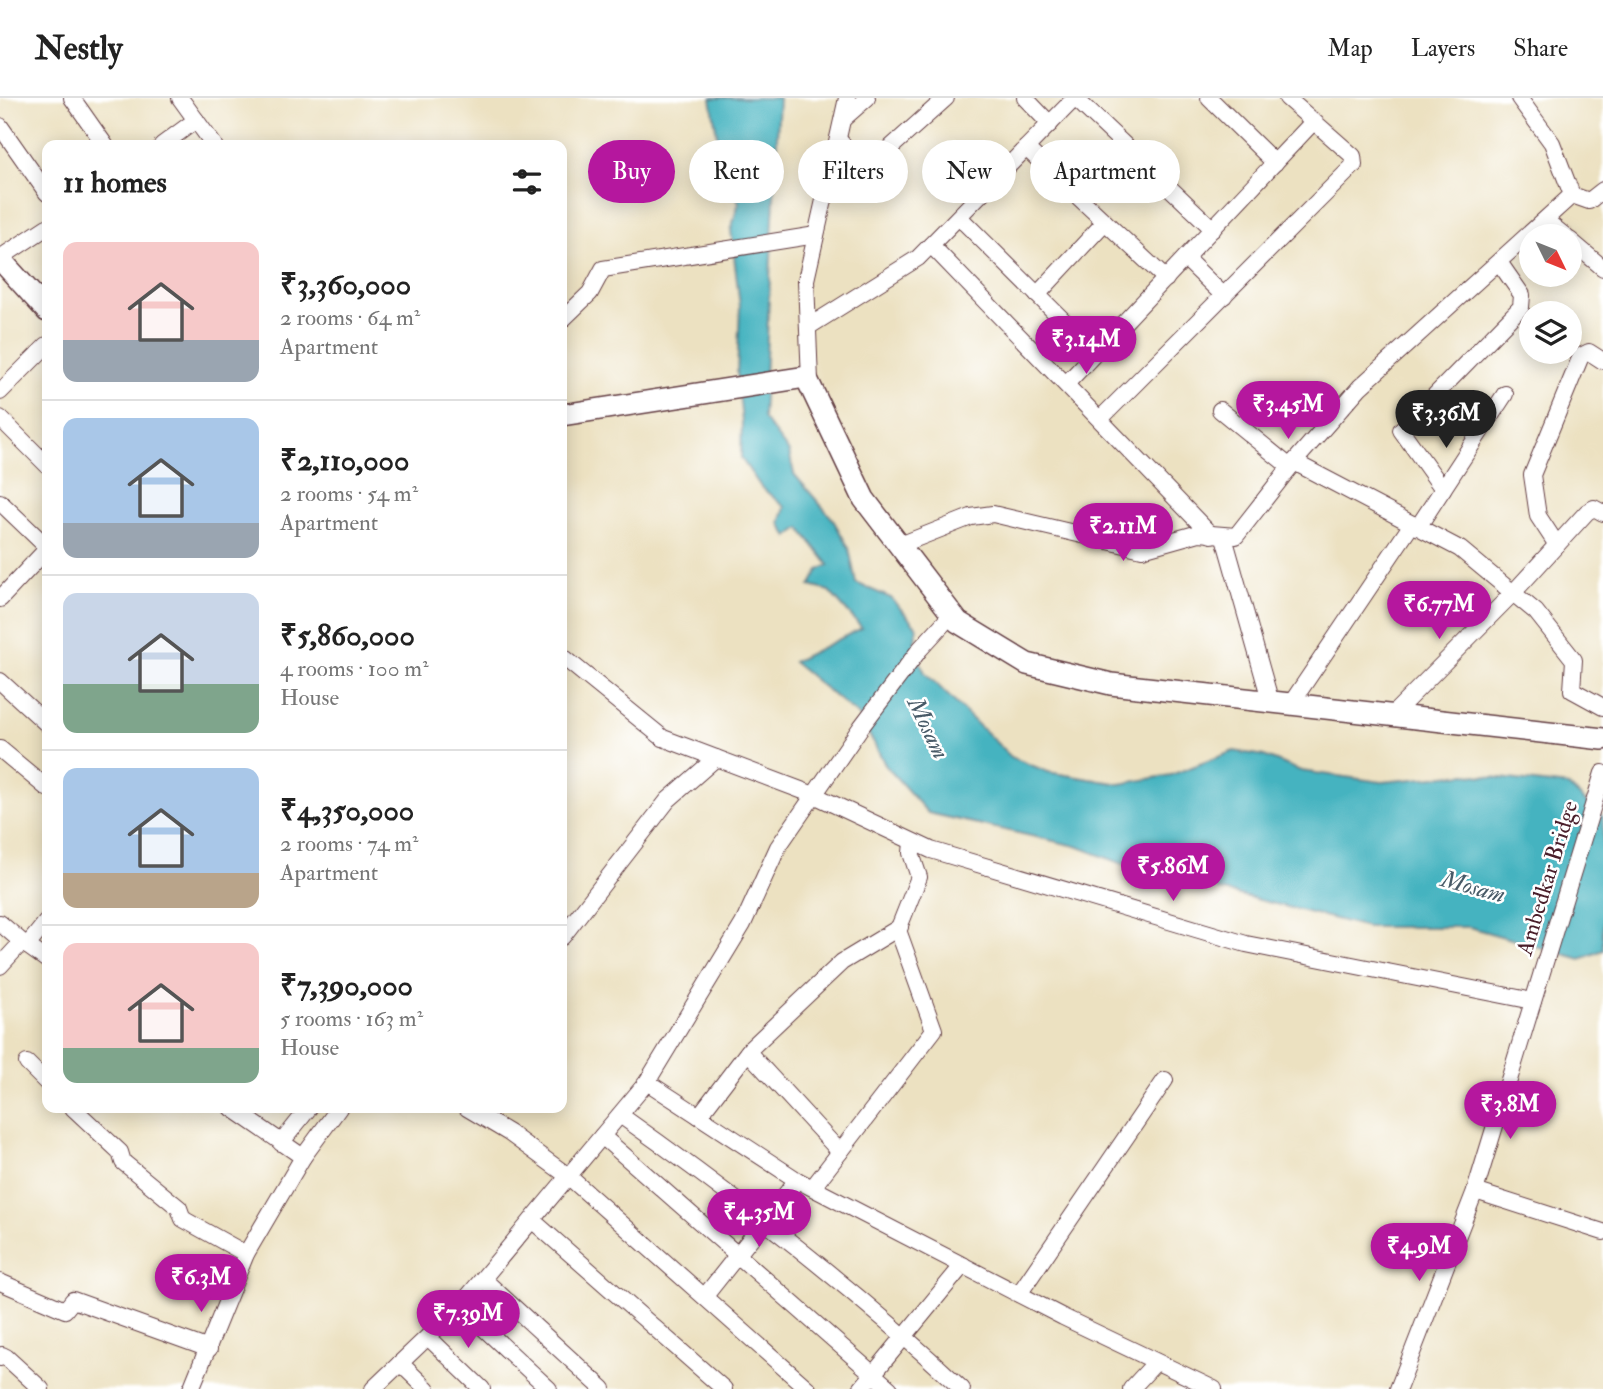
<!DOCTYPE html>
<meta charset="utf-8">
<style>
:root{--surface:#fff;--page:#f6f6f6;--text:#222;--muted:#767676;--line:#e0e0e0;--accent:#b5179e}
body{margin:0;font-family:"IM FELL Double Pica",serif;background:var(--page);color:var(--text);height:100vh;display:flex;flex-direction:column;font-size:26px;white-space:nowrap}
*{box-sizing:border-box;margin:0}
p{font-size:23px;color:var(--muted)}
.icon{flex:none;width:38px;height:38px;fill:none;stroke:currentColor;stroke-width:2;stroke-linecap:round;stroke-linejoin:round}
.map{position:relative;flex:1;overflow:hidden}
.sheet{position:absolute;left:42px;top:42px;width:525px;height:973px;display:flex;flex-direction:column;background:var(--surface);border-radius:14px;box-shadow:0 4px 18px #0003}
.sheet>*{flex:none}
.banner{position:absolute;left:588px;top:42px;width:665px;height:63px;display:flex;gap:14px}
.needle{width:46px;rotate:133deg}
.fabs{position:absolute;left:1519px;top:126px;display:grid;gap:14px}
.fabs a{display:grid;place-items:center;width:63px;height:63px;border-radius:50%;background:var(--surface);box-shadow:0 4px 18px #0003;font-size:35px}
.price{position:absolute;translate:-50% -60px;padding:0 16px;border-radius:24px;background:var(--accent);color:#fff;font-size:23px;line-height:46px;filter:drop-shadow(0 2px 4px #0008)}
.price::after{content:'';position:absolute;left:50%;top:42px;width:21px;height:16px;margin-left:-10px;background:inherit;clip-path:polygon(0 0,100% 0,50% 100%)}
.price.active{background:#222;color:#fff}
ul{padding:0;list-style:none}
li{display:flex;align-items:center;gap:21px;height:175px;padding:0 21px}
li+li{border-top:2px solid var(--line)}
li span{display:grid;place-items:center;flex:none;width:196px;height:140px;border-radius:14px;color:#555}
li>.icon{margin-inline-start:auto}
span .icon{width:84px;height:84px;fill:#fffc;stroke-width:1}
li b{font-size:30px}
h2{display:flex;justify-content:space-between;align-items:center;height:84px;padding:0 21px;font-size:30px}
.tag{padding:0 24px;border-radius:32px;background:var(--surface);box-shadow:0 4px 18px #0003;font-size:24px;line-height:63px}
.tag.active{background:var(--accent);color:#fff}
header{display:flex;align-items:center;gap:42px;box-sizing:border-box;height:98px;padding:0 35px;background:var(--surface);border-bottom:2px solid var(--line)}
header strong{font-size:33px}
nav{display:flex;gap:38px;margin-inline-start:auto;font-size:24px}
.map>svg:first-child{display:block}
.water{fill:#45b3c0;stroke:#486976;stroke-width:2}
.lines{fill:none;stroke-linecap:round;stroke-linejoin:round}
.minor-casing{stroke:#623c42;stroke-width:18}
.tertiary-casing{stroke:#623c42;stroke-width:24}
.minor{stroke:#fff;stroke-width:16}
.tertiary{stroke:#fff;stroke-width:21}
.labels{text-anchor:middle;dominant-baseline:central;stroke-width:5;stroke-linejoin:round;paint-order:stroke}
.street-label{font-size:23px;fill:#4a1f2b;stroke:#fff}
.water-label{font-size:24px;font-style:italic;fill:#485a67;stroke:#fff}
</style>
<header>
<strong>Nestly</strong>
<nav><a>Map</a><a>Layers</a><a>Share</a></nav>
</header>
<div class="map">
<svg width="1603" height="1291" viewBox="0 0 1603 1291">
<rect width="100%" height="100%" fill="#fff"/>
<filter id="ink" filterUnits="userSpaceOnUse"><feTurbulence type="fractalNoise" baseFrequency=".0143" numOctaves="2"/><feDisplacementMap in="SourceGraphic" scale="14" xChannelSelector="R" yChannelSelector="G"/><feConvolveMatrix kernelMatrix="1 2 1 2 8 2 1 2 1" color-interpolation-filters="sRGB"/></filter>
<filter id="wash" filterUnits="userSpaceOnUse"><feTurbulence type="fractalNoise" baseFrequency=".00686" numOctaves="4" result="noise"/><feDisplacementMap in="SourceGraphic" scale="28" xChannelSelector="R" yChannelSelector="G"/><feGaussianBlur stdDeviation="1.57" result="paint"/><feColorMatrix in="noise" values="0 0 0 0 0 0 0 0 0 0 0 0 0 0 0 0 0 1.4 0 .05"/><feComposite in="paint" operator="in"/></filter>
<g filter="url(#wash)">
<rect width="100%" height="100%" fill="#ece1c1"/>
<path class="water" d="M711 0H779L763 320 789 354 794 376 832 420 849 450 856 485 891 500 917 529 914 550 925 575 1011 659 1048 674 1120 686 1171 677 1234 653 1264 658 1301 673 1382 684 1466 676 1568 688 1603 719V852L1581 861 1469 829H1367L1139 772 1076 748 928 715 886 668 859 618 793 564 862 530 829 493 810 488 819 472 829 467 800 430 788 439 780 425 785 409 761 389 741 360 742 324 737 275 740 209 731 132 739 104 722 68Z"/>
</g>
<g filter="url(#ink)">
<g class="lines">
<g class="minor-casing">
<g id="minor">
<path d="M72 0 105 47"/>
<path d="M180 0 214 47"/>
<path d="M1025 0 1050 26"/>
<path d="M1075 0 1213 131"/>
<path d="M1209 0 1275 65"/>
<path d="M1519 0 1552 45 1572 97 1360 289 1294 364 1460 451 1536 514 1574 562 1572 592 1603 609"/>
<path d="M843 21 867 0"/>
<path d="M0 28 47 95"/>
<path d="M838 41 859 65 869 69 946 0"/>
<path d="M162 47 196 22"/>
<path d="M1026 50 1166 181"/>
<path d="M1572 97 1589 103 1603 92"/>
<path d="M959 119 1095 254"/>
<path d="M1545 122 1565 138"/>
<path d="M1570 142 1603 170"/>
<path d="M931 147 1211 437"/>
<path d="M0 160 47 129"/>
<path d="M1185 160 1224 198"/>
<path d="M1037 197 1105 124"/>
<path d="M562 222 590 195 603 171 816 137"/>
<path d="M808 229 918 160 1075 0"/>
<path d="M810 283 806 182 847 0"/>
<path d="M1067 285 1313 24"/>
<path d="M0 294 47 247"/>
<path d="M1220 312 1290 369"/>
<path d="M0 320 47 367"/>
<path d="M1101 320 1354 67 1353 58 1287 0"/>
<path d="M1443 391 1401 332 1521 209 1522 197 1499 164"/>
<path d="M0 404 47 449"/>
<path d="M1418 429 1505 296"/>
<path d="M1224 439 1271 605"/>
<path d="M900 447 971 419 993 416 1142 451 1199 435 1236 438 1294 364"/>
<path d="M1557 447 1538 418 1532 377 1581 258 1589 254 1603 263"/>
<path d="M0 501 47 451"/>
<path d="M562 558 663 640 814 697 931 752 1246 846 1533 903"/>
<path d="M0 583 47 626"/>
<path d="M1290 607 1412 426"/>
<path d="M1391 618 1513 495 1587 414 1594 410 1603 415"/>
<path d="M0 651 47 690"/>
<path d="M1603 675 1475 1093 1603 1134"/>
<path d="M0 825 22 844"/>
<path d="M562 839 668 702 716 660"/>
<path d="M27 848 47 823"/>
<path d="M0 868 22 844 47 862"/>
<path d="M748 954 840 1054"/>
<path d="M27 965 47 985"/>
<path d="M647 984 797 1082 1063 1219 1214 1291"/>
<path d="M73 1010 120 1054 123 1064 179 1110 183 1121 246 1156"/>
<path d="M232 1010 303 1059"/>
<path d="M467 1010 509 1035 568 1078 808 1291"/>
<path d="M620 1017C739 1101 855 1191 962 1291"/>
<path d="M699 1018 750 951 842 864 900 829"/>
<path d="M602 1038 890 1291"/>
<path d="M281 1045 309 1010"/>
<path d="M813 1089 934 932 898 832 919 779 911 755 912 744"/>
<path d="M532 1122 724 1291"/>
<path d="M483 1181 603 1291"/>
<path d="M0 1184 65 1212 73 1202 209 1251"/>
<path d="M1019 1196 1165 982"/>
<path d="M705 1198 797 1082"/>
<path d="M460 1208 549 1291"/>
<path d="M428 1239 482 1291"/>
<path d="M0 1260 2 1257 6 1259 41 1291"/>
<path d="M400 1265 427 1291"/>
<path d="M191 1291 246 1156 303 1059 339 1010"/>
<path d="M373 1291 460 1208 647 984 743 826 778 749 861 629 920 551 952 516"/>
<path d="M861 1291 963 1167"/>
<path d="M1131 1291 1156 1264"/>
<path d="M1398 1291 1475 1093"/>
</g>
</g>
<g class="tertiary-casing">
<g id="tertiary">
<path d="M0 161 47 213"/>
<path d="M562 317 806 279 864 401 958 524 1027 566 1111 586 1603 641"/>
</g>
</g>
<use href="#minor" class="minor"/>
<use href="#tertiary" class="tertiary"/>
</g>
</g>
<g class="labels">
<g class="street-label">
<text transform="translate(1547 780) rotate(-73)">Ambedkar Bridge</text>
</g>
<g class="water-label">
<text transform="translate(928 630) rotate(64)">Mosam</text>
<text transform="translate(1473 789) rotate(15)">Mosam</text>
</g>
</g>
</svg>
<div class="fabs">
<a><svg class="needle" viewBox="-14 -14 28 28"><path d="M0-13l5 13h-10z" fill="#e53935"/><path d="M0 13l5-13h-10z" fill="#767676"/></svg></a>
<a><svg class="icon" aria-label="layers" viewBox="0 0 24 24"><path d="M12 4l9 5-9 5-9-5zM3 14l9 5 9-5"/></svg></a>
</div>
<b class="price" style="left:1086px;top:278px">₹3.14M</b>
<b class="price" style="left:1288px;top:343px">₹3.45M</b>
<b class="price active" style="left:1446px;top:352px">₹3.36M</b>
<b class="price" style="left:1123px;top:465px">₹2.11M</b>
<b class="price" style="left:1439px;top:543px">₹6.77M</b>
<b class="price" style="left:1173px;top:805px">₹5.86M</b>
<b class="price" style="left:1510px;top:1043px">₹3.8M</b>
<b class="price" style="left:759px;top:1151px">₹4.35M</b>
<b class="price" style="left:1419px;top:1185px">₹4.9M</b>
<b class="price" style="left:201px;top:1216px">₹6.3M</b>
<b class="price" style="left:468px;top:1252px">₹7.39M</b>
<div class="banner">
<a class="tag active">Buy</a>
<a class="tag">Rent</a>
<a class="tag">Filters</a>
<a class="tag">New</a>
<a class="tag">Apartment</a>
</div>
<section class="sheet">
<h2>11 homes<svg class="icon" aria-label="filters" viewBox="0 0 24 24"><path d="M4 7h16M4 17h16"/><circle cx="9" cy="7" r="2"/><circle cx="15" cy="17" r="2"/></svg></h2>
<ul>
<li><span style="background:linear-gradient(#f6c9c9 70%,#9aa5b1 0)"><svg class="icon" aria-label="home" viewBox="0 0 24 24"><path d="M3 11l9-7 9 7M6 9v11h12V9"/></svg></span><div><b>₹3,360,000</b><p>2 rooms · 64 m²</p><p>Apartment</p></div></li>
<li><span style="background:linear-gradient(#a9c7e8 75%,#9aa5b1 0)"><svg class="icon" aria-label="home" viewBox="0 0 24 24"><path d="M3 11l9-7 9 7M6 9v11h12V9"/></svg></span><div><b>₹2,110,000</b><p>2 rooms · 54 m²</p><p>Apartment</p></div></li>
<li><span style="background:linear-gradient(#c9d6e8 65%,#7fa58c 0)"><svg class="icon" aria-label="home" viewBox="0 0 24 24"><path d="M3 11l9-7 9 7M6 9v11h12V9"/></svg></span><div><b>₹5,860,000</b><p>4 rooms · 100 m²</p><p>House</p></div></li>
<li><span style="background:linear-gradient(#a9c7e8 75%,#b9a48a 0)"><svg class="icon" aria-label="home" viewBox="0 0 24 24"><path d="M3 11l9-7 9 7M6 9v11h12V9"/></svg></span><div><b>₹4,350,000</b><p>2 rooms · 74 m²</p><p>Apartment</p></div></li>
<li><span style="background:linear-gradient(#f6c9c9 75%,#7fa58c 0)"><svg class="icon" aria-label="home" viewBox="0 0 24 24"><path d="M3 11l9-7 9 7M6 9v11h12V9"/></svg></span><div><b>₹7,390,000</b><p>5 rooms · 163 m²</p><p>House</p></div></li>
</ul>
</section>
</div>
